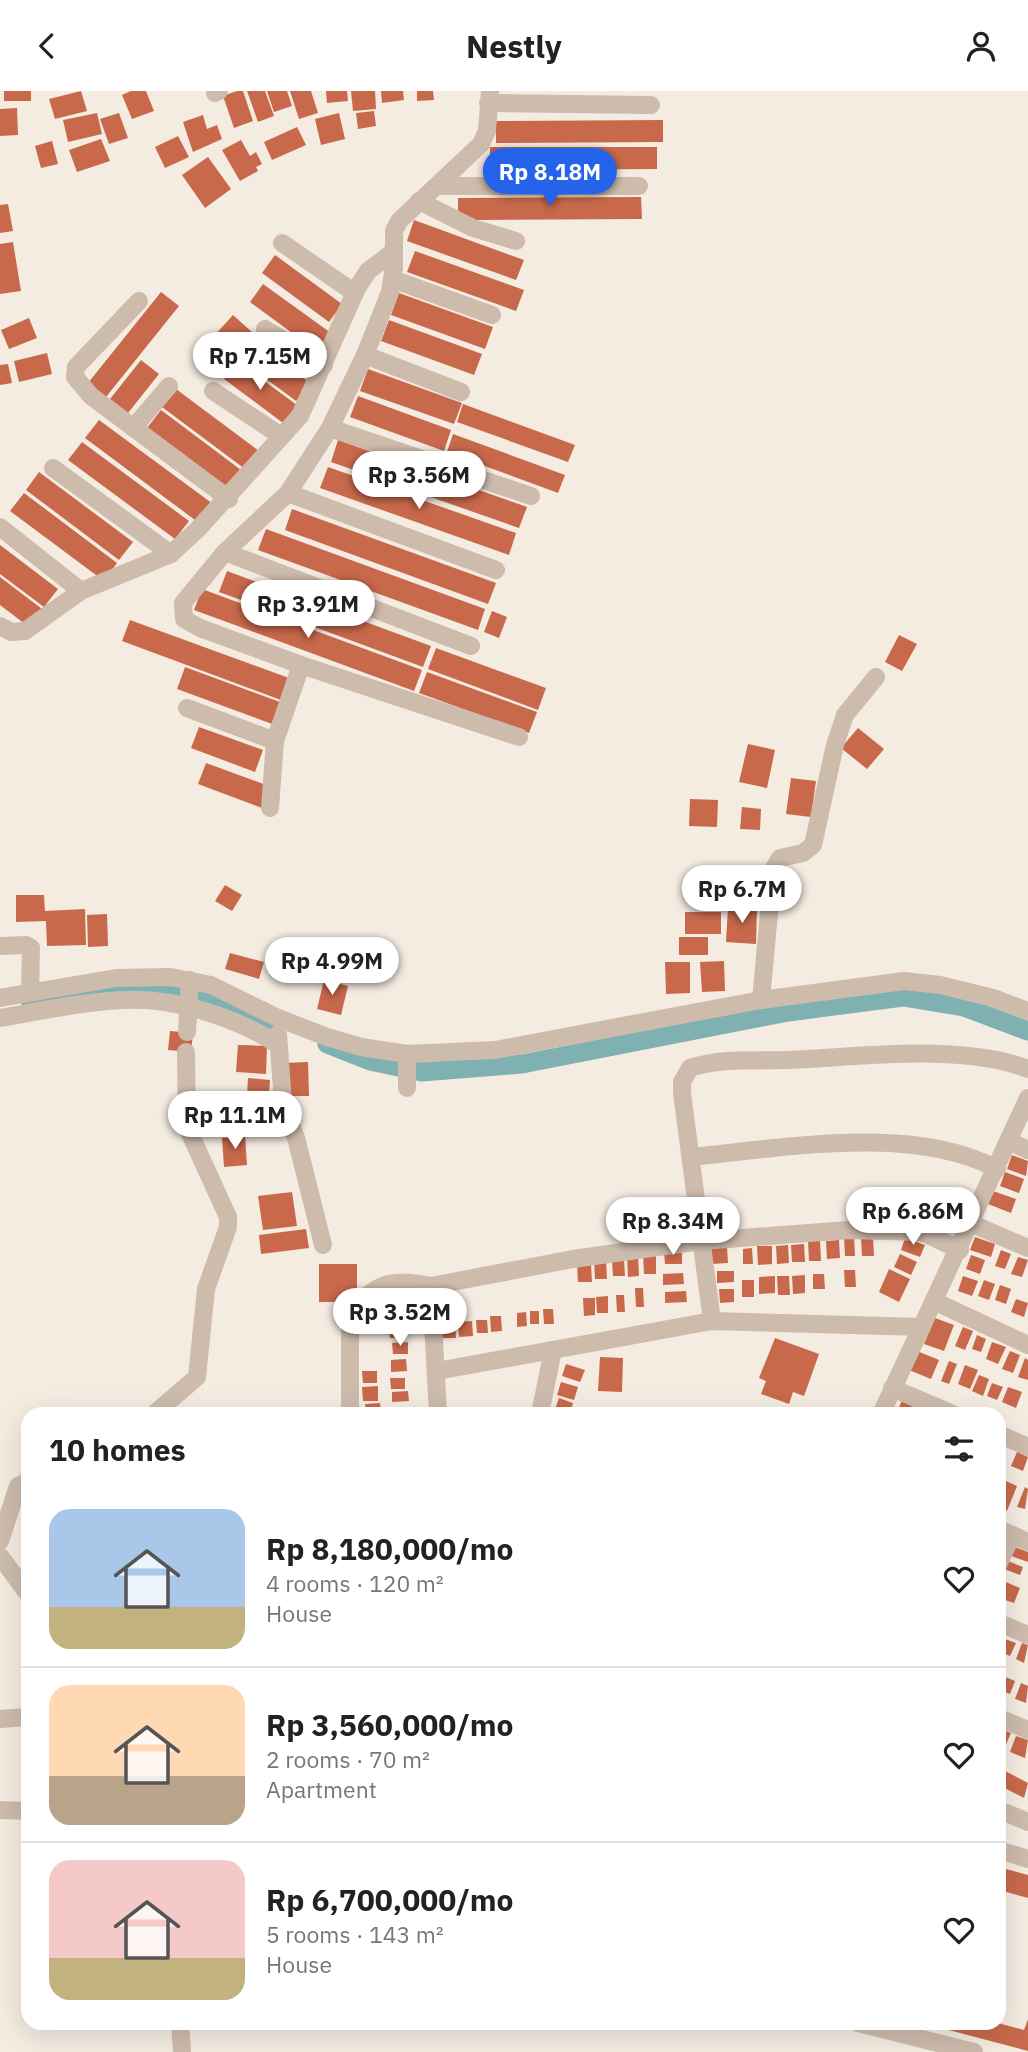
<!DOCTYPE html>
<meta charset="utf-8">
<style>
:root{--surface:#fff;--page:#f6f6f6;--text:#222;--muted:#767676;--line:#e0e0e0;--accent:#2563eb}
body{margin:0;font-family:"IBM Plex Sans",sans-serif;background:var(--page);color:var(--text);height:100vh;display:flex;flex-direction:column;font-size:26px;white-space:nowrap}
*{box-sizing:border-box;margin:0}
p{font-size:23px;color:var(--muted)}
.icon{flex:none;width:38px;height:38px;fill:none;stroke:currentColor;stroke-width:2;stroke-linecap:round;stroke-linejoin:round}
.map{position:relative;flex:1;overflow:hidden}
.side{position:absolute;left:21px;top:1316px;width:985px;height:623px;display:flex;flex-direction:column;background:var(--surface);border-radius:21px;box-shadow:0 7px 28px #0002}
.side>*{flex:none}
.price{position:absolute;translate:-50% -60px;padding:0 16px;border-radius:24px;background:#fff;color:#222;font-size:23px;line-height:46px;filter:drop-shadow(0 2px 4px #0008)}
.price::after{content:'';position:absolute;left:50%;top:42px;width:21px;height:16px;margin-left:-10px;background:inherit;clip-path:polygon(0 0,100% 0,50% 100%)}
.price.on{background:var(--accent);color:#fff}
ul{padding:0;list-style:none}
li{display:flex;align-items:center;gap:21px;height:175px;padding:0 28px}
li+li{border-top:2px solid var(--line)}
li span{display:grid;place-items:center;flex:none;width:196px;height:140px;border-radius:21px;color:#555}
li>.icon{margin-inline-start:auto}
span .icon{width:84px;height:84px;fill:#fffc;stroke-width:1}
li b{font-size:30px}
h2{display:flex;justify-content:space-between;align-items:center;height:84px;padding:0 28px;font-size:30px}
header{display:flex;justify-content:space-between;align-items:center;height:91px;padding:0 28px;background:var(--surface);font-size:32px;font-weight:700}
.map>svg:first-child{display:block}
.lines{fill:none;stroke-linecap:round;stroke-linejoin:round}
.canal{stroke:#7fb0b2;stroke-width:19}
.building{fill:#c8694b}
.minor{stroke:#cdbbac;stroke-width:18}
</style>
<header><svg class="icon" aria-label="back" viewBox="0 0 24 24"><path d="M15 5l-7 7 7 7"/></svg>Nestly<svg class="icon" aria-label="person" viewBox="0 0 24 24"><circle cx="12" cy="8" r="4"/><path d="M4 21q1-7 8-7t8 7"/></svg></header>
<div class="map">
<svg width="1028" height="1961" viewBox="0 0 1028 1961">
<rect width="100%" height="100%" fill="#f4ebe1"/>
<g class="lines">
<g class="canal">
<path d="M30 909 153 894 209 906 270 931"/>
<path d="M327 953 370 970 422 981 522 973 788 921 903 906 964 916 1028 940"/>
</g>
</g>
<g class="building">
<rect x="4" y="0" width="27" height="10"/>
<path d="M81 0 87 20 55 28 49 8Z"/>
<path d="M131 0H146L154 20 132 28 122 4Z"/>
<path d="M237 0H243L253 30 234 37 223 5Z"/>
<path d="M247 0H265L274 25 258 31Z"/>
<path d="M267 0H287L292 15 274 21Z"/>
<path d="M290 0H311L318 22 299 28Z"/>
<path d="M326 0H347L348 10 327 12Z"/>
<path d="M351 0H375L376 18 353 20Z"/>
<path d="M381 0H403L404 9 382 12Z"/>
<path d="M417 0H433L434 9 417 10Z"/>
<path d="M17 17 18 44 0 45V18Z"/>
<path d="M374 20 376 35 358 38 356 22Z"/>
<path d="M97 22 102 43 68 51 63 29Z"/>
<path d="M119 22 128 47 109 53 100 28Z"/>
<path d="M339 22 345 48 321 54 315 28Z"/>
<path d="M203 24 207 38 217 34 222 48 193 61 183 31Z"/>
<path d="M663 29V51L496 52V30Z"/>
<path d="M297 36 306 54 272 69 264 51Z"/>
<path d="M178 45 189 66 165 77 155 56Z"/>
<path d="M101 48 110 70 77 81 69 59Z"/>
<path d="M241 49 250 65 256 61 262 73 256 76 258 80 240 90 222 59Z"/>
<path d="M52 50 58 73 41 77 35 55Z"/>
<path d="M490 56H657V78L490 79Z"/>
<path d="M208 66 231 98 205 117 182 84Z"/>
<path d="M641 106 642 128 475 129 458 126V107Z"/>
<path d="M8 113 13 140 0 142V114Z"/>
<path d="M414 129 524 169 516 189 407 150Z"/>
<path d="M13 151 21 200 0 203V153Z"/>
<path d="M415 160 524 199 516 220 407 181Z"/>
<path d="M275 164 342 213 329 231 262 182Z"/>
<path d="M263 193 331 242 318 261 250 211Z"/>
<path d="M161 201 179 215 106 306 88 292Z"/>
<path d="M399 202 493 236 485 258 391 224Z"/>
<path d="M233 224 253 242 233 264 213 246Z"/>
<path d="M29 227 37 247 9 258 1 239Z"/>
<path d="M389 229 482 263 474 284 381 250Z"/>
<path d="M253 249 310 292 296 310 239 268Z"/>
<path d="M47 262 52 283 19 291 14 270Z"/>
<path d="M141 269 159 283 128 322 110 308Z"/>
<path d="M237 270 297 314 283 332 224 288Z"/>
<path d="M8 273 12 292 0 294V274Z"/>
<path d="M368 278 462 312 454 333 360 300Z"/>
<path d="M176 298 259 360 245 378 162 316Z"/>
<path d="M358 305 451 339 444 360 350 326Z"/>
<path d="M463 313 575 354 568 371 457 331Z"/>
<path d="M161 319 241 379 227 396 147 337Z"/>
<path d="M99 329 213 413 199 432 85 347Z"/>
<path d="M453 343 565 384 558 402 447 361Z"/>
<path d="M338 349 527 416 519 437 331 371Z"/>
<path d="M82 351 189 430 175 448 68 369Z"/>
<path d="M328 376 516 442 509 464 320 397Z"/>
<path d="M39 381 133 451 119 469 26 399Z"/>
<path d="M24 402 117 472 104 490 10 420Z"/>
<path d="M292 418 496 492 488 513 285 439Z"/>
<path d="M266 438 485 518 478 539 258 459Z"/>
<path d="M0 454 58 498 44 516 0 483Z"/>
<path d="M227 480 431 555 423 576 219 501Z"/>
<path d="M0 486 42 518 29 536 0 514Z"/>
<path d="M202 498 422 579 414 600 194 519Z"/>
<path d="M492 520 507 526 499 547 484 541Z"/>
<path d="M130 529 289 587 281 609 122 550Z"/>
<path d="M899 544 917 553 902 580 885 571Z"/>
<path d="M436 557 546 597 538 619 428 578Z"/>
<path d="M185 576 280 611 272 633 177 598Z"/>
<path d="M427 581 537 621 529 642 419 602Z"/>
<path d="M199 636 263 659 255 681 191 657Z"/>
<path d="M858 637 884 658 867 678 841 657Z"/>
<path d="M748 653 775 659 767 697 739 691Z"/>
<path d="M206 672 269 695 262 717 198 693Z"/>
<path d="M791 687 816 690 811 726 786 723Z"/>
<path d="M690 708 718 709 717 736 689 735Z"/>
<path d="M742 716 761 718 760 739 740 738Z"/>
<path d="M225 794 242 804 232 820 215 810Z"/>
<path d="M16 804H44L45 820 85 818 86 854 47 855 46 830 16 831Z"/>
<path d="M728 816 757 817 756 853 726 851Z"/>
<rect x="685" y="821" width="36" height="22"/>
<path d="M107 823 108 855 88 856 87 824Z"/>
<rect x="679" y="846" width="29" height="18"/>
<path d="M230 862 264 871 259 888 225 878Z"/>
<path d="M724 870 725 900 702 901 700 871Z"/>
<path d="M665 871H690V902L666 903Z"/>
<path d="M324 889 348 895 341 924 317 918Z"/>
<path d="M170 940 193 942 191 961 168 959Z"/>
<path d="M238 954 267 955 266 983 236 981Z"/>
<path d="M308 971 309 1005H285L284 972Z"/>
<path d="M248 987 270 989 269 1006 247 1004Z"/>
<path d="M245 1045 247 1074 224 1076 222 1047Z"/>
<path d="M1012 1064 1028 1070 1026 1085 1007 1078Z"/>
<path d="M1005 1081 1024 1088 1019 1102 1000 1095Z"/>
<path d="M993 1100 1016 1108 1011 1122 988 1113Z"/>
<path d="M292 1101 297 1135 263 1139 258 1105Z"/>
<path d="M306 1138 309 1157 261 1163 259 1144Z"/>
<path d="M844 1145H854L855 1165H845Z"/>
<path d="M873 1146 874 1165H862L861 1147Z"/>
<path d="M975 1146 995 1153 991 1166 970 1159Z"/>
<path d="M905 1147 925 1154 920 1166 901 1159Z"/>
<path d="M839 1149 840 1167 827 1168 826 1150Z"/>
<path d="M808 1150H820L821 1170H809Z"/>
<path d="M804 1153 805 1171H792L791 1154Z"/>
<path d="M788 1154 789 1172 777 1173 776 1155Z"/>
<path d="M757 1155H772V1173L758 1174Z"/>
<path d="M710 1156H727L728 1172 711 1173Z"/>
<path d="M752 1157 753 1173H743V1158Z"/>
<path d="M682 1159V1173H665L664 1160Z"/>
<path d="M1001 1159 1011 1163 1005 1178 995 1175Z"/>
<path d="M656 1162V1183H644L643 1163Z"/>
<path d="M900 1163 917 1171 911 1184 894 1176Z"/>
<path d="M627 1164H638L639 1185 628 1186Z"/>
<path d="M971 1164 985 1169 980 1183 966 1178Z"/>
<path d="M1018 1166 1028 1169 1022 1186 1011 1183Z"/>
<path d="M624 1168 625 1185H613L612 1169Z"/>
<path d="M594 1169H606L607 1188H595Z"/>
<rect x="319" y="1173" width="38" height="38"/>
<path d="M591 1173 592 1191H578L577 1174Z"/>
<path d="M889 1178 910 1188 899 1211 879 1201Z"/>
<path d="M844 1179H855L856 1196H845Z"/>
<path d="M717 1180H734V1191L717 1192Z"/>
<path d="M683 1182 684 1193 663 1194V1183Z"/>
<path d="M813 1183H824L825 1198H813Z"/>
<path d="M805 1184V1202L793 1203 792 1185Z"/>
<path d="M775 1185V1202L759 1203V1186Z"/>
<path d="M777 1185H789L790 1204H778Z"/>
<path d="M963 1185 978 1190 972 1205 958 1200Z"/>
<rect x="742" y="1189" width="12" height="17"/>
<path d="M984 1189 995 1193 989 1209 978 1205Z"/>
<path d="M1000 1194 1011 1198 1006 1213 995 1209Z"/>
<path d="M635 1197H643L644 1216H636Z"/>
<path d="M719 1198H734V1211L720 1212Z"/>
<path d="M686 1200 687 1211 665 1212V1201Z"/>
<path d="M616 1204H624L625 1221H617Z"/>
<path d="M608 1205V1222H597L596 1206Z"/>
<path d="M583 1207H595V1224L584 1225Z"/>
<path d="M1016 1208 1028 1212 1024 1226 1011 1221Z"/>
<path d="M391 1215H404L405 1229H391Z"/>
<path d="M543 1218H553L554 1233H544Z"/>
<rect x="530" y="1220" width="9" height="13"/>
<path d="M526 1221 527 1235 517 1236V1222Z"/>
<path d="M490 1225H501L502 1240 491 1241Z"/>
<path d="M935 1227 954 1234 944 1260 924 1253Z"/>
<path d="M476 1229H487L488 1242H477Z"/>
<path d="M455 1230 456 1247H442L441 1231Z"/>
<path d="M472 1230 473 1245 459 1246 458 1231Z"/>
<path d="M389 1235H403V1247H390Z"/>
<path d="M963 1236 973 1240 965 1259 955 1255Z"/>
<path d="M977 1244 986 1248 981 1261 972 1258Z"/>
<path d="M775 1247 819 1263 804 1305 793 1301 789 1313 761 1303 766 1290 759 1287Z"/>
<path d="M408 1251V1263H393L392 1252Z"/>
<path d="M992 1251 1006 1256 998 1273 986 1268Z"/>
<path d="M917 1260 939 1269 931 1288 909 1279Z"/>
<path d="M1010 1260 1020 1264 1013 1282 1002 1278Z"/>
<path d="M600 1266 623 1267 622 1301 598 1300Z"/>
<path d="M1025 1267 1028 1269V1289L1018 1286Z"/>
<path d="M406 1268 407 1280 391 1281V1269Z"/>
<path d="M949 1270 957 1273 949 1293 941 1290Z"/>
<path d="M566 1273 585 1279 580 1291 562 1285Z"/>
<path d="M965 1274 978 1279 970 1298 958 1293Z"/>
<path d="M362 1280H377V1292H363Z"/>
<path d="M979 1284 989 1288 983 1305 972 1300Z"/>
<path d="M390 1287H405V1298H391Z"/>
<path d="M561 1291 578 1296 574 1309 557 1304Z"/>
<path d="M992 1292 1003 1296 997 1309 987 1305Z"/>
<path d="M378 1295V1310H363L362 1296Z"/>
<path d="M1008 1296 1022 1301 1016 1317 1002 1311Z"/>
<path d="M408 1300 409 1310 392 1311V1301Z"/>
<path d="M559 1307 573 1312 570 1323 554 1321Z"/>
<path d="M903 1307 919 1313 915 1323 897 1321Z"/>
<path d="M380 1312 381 1322 366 1323 365 1313Z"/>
<path d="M1017 1361 1028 1366 1023 1380 1011 1375Z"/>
<path d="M1006 1390 1017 1395 1007 1420 999 1416V1406Z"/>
<path d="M1025 1396 1028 1398 1025 1418 1017 1416Z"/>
<path d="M1015 1456 1028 1461V1471L1011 1465Z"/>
<path d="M1008 1470 1023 1476 1020 1484 1004 1478Z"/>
<path d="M999 1488 1020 1497 1014 1512 999 1507Z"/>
<path d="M1005 1548 1016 1552 1010 1565 1000 1561Z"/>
<path d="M1022 1552 1028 1554 1024 1572 1016 1568Z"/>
<path d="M1003 1585 1015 1590 1010 1603 999 1599Z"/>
<path d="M1021 1592 1028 1595 1026 1612 1015 1608Z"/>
<path d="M1003 1639 1011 1642 1005 1656 999 1654Z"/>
<path d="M1016 1645 1028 1649 1025 1667 1010 1661Z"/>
<path d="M1003 1679 1028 1692 1024 1707 999 1694Z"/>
<path d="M999 1776 1028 1784V1807L999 1799Z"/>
<path d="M1028 1928V1960L926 1933 998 1932 1024 1939Z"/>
</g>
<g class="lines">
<g class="minor">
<path d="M490 0 487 40 481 53 399 130 394 140V177L390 201 365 264 330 337 288 402 225 461 183 512 184 528 200 537 301 574 519 646"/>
<path d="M215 2 219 0"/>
<path d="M488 12 651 14"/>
<path d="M437 95H639"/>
<path d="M419 110 473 137 516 150"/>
<path d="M282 152 355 202"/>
<path d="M392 188 492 224"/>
<path d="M139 210 76 276 75 286 91 305 229 408"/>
<path d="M265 238 324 274"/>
<path d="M365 264 461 301"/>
<path d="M213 300 281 345"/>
<path d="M133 337 169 295"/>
<path d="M330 337 531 405"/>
<path d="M53 377 171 463"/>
<path d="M288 402 496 479"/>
<path d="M0 436 81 500"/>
<path d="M225 461 471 555"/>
<path d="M0 535 11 541 25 540 81 500 171 463 198 438 300 325 357 197 368 180 393 161"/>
<path d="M187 617 275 650"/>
<path d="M270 717 275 650 301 574"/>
<path d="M0 855 26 854 31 857 30 901"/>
<path d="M0 907 116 887 171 886 211 894 278 927 327 946 361 956 407 963 495 959 761 909 904 890 940 894 993 907 1028 920"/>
<path d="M761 909 773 779 780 767 803 762 813 754 835 654 845 624 876 586"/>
<path d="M0 927C40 920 82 911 123 909 173 906 235 926 277 953"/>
<path d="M187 941 190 889"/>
<path d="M278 943 283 1012 296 1047 323 1154"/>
<path d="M407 963V997"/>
<path d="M1009 1050 1028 1059"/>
<path d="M691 1066C784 1057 913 1033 997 1078"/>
<path d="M970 1132 1028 1157"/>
<path d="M936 1211 1028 1254"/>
<path d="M712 1230 682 1002V991L690 977C719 967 756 970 787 969 859 966 962 952 1028 978"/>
<path d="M437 1280 712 1230 922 1236"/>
<path d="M892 1297 953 1323"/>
<path d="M154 1323 197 1286 206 1198 228 1136V1126L187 1036 186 961"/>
<path d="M350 1323V1224C375 1190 392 1188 431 1195"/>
<path d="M438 1323 431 1195 573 1168 701 1150 849 1139 922 1141 960 1159"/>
<path d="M540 1323 553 1259"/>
<path d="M881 1323 1028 1007"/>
<path d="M999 1343 1028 1356"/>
<path d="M999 1438 1028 1451"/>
<path d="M0 1450 18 1395 28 1390"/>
<path d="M0 1465 28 1503"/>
<path d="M999 1472 1012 1444"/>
<path d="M999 1532 1028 1544"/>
<path d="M999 1627 1028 1639"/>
<path d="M0 1628 28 1626"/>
<path d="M0 1719 28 1720"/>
<path d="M999 1719 1028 1731"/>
<path d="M999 1759 1028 1768"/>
<path d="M180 1932 182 1961"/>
<path d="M858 1932 974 1961"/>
</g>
</g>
</svg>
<b class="price on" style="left:550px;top:117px">Rp 8.18M</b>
<b class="price" style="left:260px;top:301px">Rp 7.15M</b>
<b class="price" style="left:419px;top:420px">Rp 3.56M</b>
<b class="price" style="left:308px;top:549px">Rp 3.91M</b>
<b class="price" style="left:742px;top:834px">Rp 6.7M</b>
<b class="price" style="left:332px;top:906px">Rp 4.99M</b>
<b class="price" style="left:235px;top:1060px">Rp 11.1M</b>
<b class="price" style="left:913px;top:1156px">Rp 6.86M</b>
<b class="price" style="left:673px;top:1166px">Rp 8.34M</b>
<b class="price" style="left:400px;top:1257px">Rp 3.52M</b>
<section class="side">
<h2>10 homes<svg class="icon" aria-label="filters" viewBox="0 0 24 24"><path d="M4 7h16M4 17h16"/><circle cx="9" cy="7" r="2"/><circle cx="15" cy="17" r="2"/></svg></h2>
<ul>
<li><span style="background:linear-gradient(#a9c7e8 70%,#c2b280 0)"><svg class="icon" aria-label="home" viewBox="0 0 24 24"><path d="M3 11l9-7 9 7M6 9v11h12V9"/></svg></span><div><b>Rp 8,180,000/mo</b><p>4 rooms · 120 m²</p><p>House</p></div><svg class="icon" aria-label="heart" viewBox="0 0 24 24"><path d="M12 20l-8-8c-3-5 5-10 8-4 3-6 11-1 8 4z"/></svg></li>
<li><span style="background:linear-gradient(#ffd9b3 65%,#b9a48a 0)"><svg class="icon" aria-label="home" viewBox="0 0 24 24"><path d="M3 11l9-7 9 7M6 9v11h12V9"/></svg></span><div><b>Rp 3,560,000/mo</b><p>2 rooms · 70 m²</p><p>Apartment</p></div><svg class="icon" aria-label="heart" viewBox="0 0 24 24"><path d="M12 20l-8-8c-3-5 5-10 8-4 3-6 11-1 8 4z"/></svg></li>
<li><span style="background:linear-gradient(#f6c9c9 70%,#c2b280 0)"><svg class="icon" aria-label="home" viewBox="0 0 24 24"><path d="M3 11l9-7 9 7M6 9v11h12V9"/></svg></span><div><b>Rp 6,700,000/mo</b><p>5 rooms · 143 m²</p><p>House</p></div><svg class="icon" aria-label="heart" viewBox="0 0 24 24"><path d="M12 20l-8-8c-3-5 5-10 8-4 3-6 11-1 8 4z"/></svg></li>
</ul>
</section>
</div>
